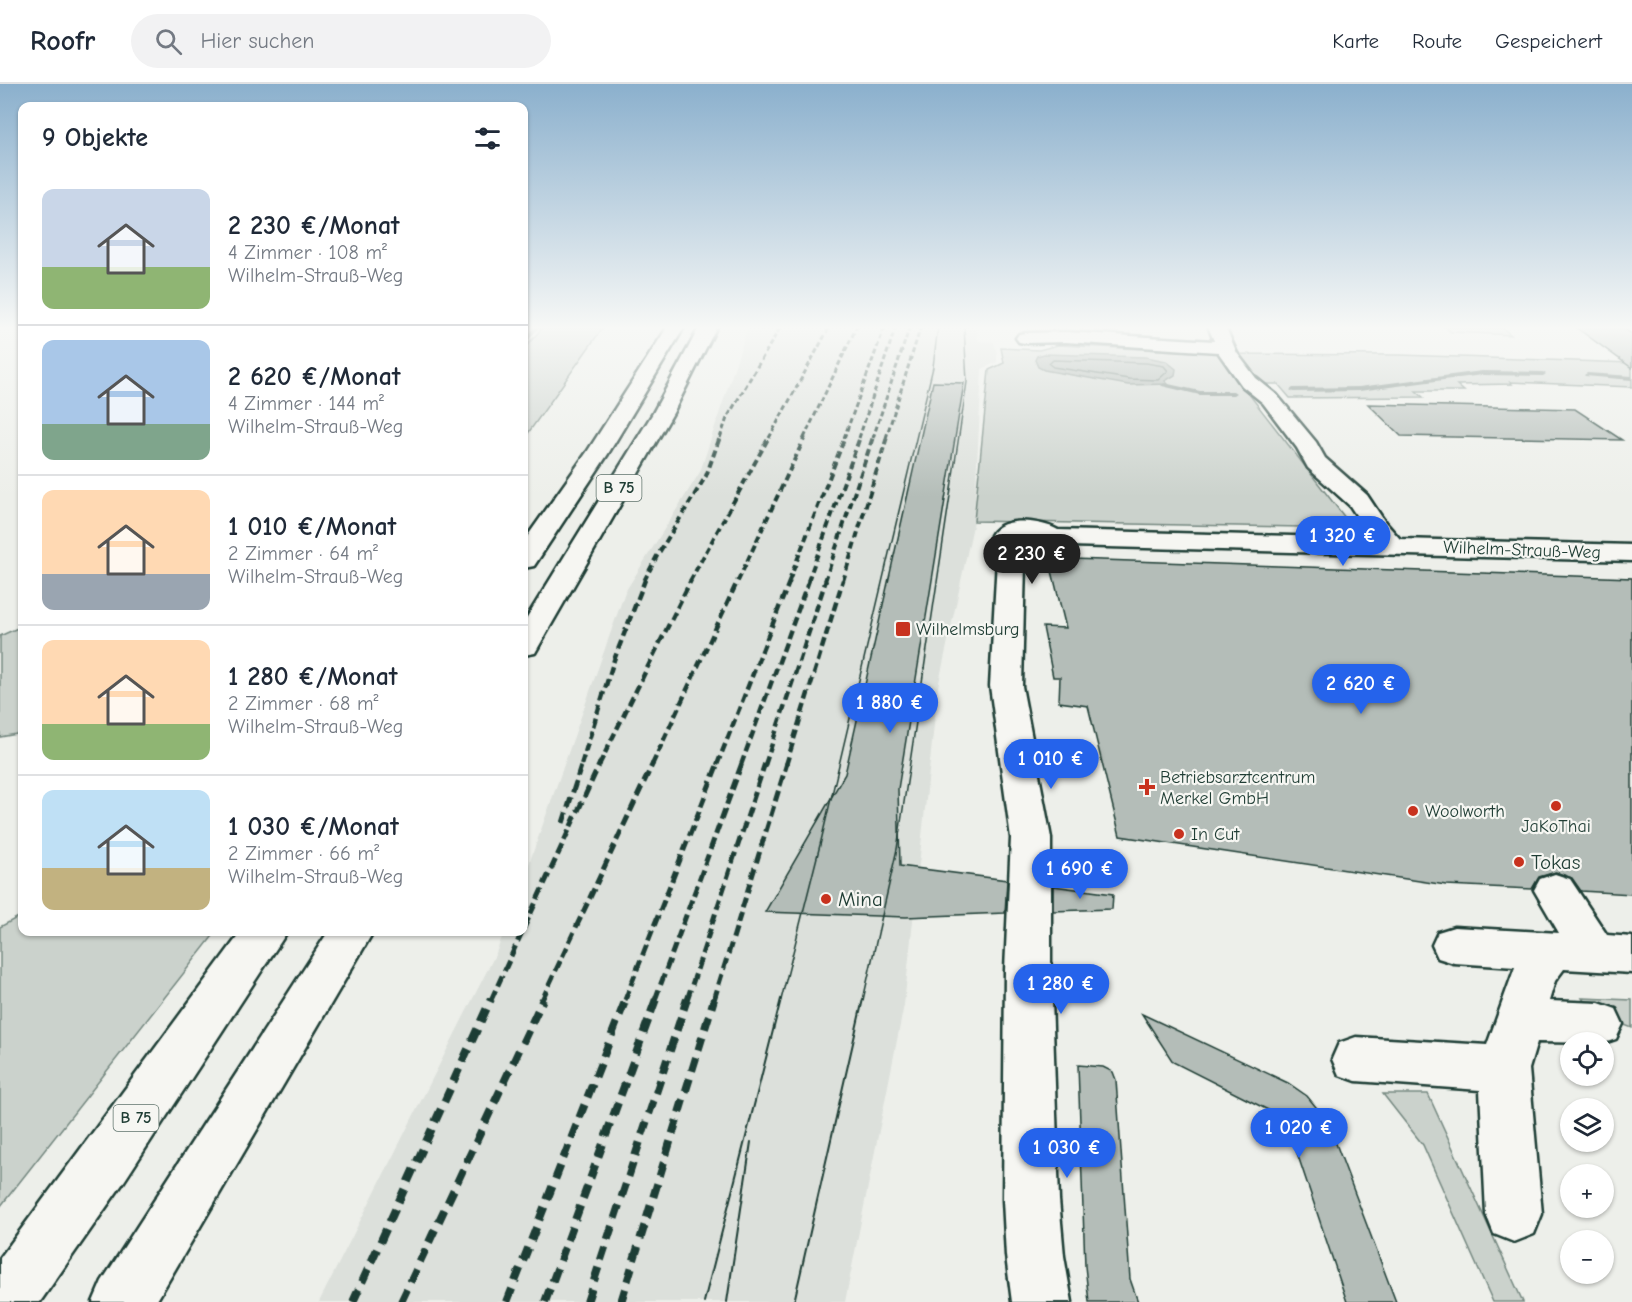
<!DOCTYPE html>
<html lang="de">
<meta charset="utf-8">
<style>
:root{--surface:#fff;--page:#f2f2f3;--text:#1f2937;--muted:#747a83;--line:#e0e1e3;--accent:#2563eb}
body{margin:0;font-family:"Comic Neue",sans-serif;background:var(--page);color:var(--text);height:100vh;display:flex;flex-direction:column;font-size:22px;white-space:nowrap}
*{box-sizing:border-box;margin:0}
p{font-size:20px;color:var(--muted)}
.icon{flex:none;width:33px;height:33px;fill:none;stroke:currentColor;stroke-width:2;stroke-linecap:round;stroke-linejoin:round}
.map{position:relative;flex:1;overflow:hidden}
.sheet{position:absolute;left:18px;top:18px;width:510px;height:834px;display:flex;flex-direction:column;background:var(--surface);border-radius:12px;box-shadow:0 2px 4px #0004}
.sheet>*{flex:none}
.buttons{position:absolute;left:1560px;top:948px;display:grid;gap:12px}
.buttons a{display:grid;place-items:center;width:54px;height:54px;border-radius:50%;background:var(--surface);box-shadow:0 2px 4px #0004;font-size:30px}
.price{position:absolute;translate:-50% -51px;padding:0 14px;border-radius:21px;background:var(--accent);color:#fff;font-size:20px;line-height:39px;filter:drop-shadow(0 2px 3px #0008)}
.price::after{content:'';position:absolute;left:50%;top:36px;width:18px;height:14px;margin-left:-9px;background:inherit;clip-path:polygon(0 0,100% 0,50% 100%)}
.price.active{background:#222;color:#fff}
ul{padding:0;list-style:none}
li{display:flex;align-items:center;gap:18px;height:150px;padding:0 24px}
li+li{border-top:2px solid var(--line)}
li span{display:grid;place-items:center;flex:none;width:168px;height:120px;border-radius:12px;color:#555}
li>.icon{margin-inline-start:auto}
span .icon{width:72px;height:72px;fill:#fffc;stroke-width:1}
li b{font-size:26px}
h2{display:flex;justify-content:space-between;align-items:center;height:72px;padding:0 24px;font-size:26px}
header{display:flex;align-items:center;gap:36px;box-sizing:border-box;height:84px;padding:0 30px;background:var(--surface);border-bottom:2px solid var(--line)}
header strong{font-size:28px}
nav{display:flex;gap:33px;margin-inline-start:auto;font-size:21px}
.search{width:420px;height:54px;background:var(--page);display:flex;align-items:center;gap:15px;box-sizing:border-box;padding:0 21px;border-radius:33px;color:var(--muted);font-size:22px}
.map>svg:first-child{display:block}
.built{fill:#dce0db}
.green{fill:#cbd2cc;stroke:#758880;stroke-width:1.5}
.water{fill:#9faaa4;stroke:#6c7e77;stroke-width:1.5}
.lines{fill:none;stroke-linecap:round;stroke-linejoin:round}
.shore{stroke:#526961;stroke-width:1.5}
.stream{fill:#6c7e77;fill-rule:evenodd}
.building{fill:#b4bdb8;stroke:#1f3d34;stroke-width:1.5}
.minor-casing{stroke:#1f3d34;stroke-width:5}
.highway-casing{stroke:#1f3d34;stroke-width:5}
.minor{fill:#f6f6f2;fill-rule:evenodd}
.highway{fill:#f6f6f2;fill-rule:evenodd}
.tram-far1{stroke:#1f3d34;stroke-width:1.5}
.tram{stroke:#1f3d34;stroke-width:2}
.rail-far4{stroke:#1f3d34;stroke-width:3;stroke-dasharray:5 3;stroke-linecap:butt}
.rail-far3{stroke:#1f3d34;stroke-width:4;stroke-dasharray:7 4;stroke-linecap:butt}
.rail-far2{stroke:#1f3d34;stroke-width:4.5;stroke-dasharray:9 4.5;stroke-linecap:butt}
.rail-far1{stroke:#1f3d34;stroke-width:5;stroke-dasharray:11 5;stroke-linecap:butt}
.rail{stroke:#1f3d34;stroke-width:8;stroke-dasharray:14 8;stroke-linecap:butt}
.poi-dot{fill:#c8321e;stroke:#f6f6f2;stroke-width:2}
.labels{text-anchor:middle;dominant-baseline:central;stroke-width:4.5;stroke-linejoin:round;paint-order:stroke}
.shield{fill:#f6f6f2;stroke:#60746d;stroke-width:1.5}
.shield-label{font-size:16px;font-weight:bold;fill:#1f3d34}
.street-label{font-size:18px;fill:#1f3d34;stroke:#f6f6f2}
.poi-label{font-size:18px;fill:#1f3d34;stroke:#f6f6f2;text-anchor:start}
.near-poi-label{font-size:21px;fill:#1f3d34;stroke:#f6f6f2;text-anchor:start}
</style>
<header>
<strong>Roofr</strong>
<div class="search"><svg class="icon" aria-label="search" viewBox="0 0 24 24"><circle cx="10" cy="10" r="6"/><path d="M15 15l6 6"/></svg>Hier suchen</div>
<nav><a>Karte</a><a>Route</a><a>Gespeichert</a></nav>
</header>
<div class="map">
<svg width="1632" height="1218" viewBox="0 0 1632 1218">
<rect width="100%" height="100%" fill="#edefea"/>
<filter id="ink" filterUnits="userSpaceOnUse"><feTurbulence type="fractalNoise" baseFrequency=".0167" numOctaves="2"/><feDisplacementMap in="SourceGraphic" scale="12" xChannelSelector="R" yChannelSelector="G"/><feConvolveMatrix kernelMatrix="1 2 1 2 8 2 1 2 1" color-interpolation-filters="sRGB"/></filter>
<g filter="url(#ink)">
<path class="built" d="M748 242H976L978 257 994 258 997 270V278L982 285 974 437 938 603 904 921 845 1218H319L496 869 504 848H524V794L625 508 700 388Z"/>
<g class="green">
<path d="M544 242H604L524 355V265Z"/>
<path d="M1444 242H1500L1511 251 1451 248Z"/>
<path d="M1058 261 1241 270 1400 271 1632 279V303L1510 298 1512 300 1457 301 1464 307H1416L1423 313 1290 314 1278 300H1241L1353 444 974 437 989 286 1004 279 1001 264 1039 266Z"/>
<path d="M22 542V649L0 653V552Z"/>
<path d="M22 831V848H216L0 1123V843Z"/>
<path d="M1582 914 1632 916V944L1617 938 1597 936Z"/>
<path d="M1383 1010H1428L1523 1218H1493L1423 1061Z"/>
</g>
<path class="water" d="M1044 270 1146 273 1166 277 1176 285 1175 291 1165 297 1168 300 1128 301 1044 286 1038 283 1035 276 1037 272Z"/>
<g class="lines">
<path class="shore" d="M1053 276 1146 279 1164 282 1168 287 1158 296 1129 295 1053 283 1049 280Z"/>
<g class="stream">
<path d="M535 242H540L526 259 524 260V255Z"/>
<path d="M1482 287 1543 288 1546 290 1543 292 1482 291 1359 307 1293 308 1290 306 1293 304 1359 303Z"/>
<path d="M1587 289 1632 292V296L1585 292 1584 291Z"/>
<path d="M1164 299 1200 307H1233L1236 309 1233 311H1200L1162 302 1161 301Z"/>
</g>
</g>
<g class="building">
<path d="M1574 242H1620L1632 250V284Z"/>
<path d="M933 298 964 299 898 705 900 782 1007 796 1005 829 906 833 765 828 845 690Z"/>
<path d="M1368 320 1575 325 1622 356 1401 352Z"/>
<path d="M1072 475 1632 494V810L1581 807 1572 794 1556 788 1539 793 1532 805 1446 801 1120 752 1088 622 1059 618 1060 593H1053L1043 543 1066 544 1052 487Z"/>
<path d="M1053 802 1113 810 1112 825 1053 827Z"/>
<path d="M1142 930 1288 999 1307 1012 1325 1034 1332 1049 1396 1218H1347L1288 1042 1272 1028 1173 978Z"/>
<path d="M1078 981 1103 983 1113 988 1116 996 1130 1195 1138 1218H1089L1085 1182Z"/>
</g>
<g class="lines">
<g class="minor-casing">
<g id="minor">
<path d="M1208 242H1225L1237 269 1256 294 1277 311 1316 358 1325 374 1367 411 1385 438 1400 455 1632 461V477L1069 462C1063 478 1040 481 1025 479L1022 602 1051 754V886L1059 1116 1064 1172 1072 1218H1012L1006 1172 1003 1116 1005 886 1011 754 990 602 997 475 1000 471 989 461C989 430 1039 435 1058 446L1371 454 1350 422 1308 384 1297 364 1263 319 1242 302 1218 268 1066 258 1025 259 1019 258 1016 254 1019 250 1025 249 1066 248 1214 257ZM1025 453 1037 456 1042 461 1028 464 1015 458V456Z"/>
<path d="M1555 790 1570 795 1607 851 1632 853V889L1564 885 1555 897 1549 917 1599 919 1616 925 1623 940 1616 955 1604 959 1537 958 1529 985 1542 1130 1534 1150 1514 1158 1494 1150 1486 1130 1480 1006 1356 997 1339 991 1332 975 1339 959 1356 953 1487 961 1515 883 1454 879 1438 874 1432 861 1438 848 1454 843 1559 849 1534 806 1540 795Z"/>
</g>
</g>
<g class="highway-casing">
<g id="highway">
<path d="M668 242H685L608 370 538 476 534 482 524 484V457L587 368Z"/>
<path d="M700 242H717L673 329 539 562 535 569 524 571V538L653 329Z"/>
<path d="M241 848H287L123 1099 40 1218H0V1174Z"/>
<path d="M328 848H373L156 1218H93L102 1197Z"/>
</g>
</g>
<use href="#minor" class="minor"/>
<use href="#highway" class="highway"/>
<g class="tram-far1">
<path d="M781 916 821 757 933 283 938 242"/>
<path d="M863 916 897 765 967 298 964 242"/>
</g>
<g class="tram">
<path d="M704 1218 781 915"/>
<path d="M727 1218 751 1058"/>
<path d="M794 1218 863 915"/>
</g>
<g class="rail-far4">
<path d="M720 354 727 334 781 242"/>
<path d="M769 354 830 242"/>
<path d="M804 354 857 242"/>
<path d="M844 354 885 242"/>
<path d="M859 354 896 242"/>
<path d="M873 354 910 242"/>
<path d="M886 354 921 242"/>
</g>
<g class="rail-far3">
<path d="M644 497 657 472 706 392 720 353"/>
<path d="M690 497 769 353"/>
<path d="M738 497 805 353"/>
<path d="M789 497 845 353"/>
<path d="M808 497 860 353"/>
<path d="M825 497 873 353"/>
<path d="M843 497 887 353"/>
</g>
<g class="rail-far2">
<path d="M581 681 614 576 645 496"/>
<path d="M599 681 691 496"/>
<path d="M652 681 738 496"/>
<path d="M717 681 790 496"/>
<path d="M741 681 809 496"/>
<path d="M765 681 826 496"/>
<path d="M786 681 843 496"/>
</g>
<g class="rail-far1">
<path d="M563 739 582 679"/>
<path d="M524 844 600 679"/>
<path d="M491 916 522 848"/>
<path d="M542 916 653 679"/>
<path d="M625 916 718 679"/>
<path d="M655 916 742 679"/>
<path d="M687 916 765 679"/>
<path d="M714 916 787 679"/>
</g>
<g class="rail">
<path d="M353 1218 491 915"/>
<path d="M401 1218 543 915"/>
<path d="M507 1218 626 915"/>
<path d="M545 1218 656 915"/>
<path d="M587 1218 687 915"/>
<path d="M621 1218 714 915"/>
</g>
</g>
</g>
<linearGradient id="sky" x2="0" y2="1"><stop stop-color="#8bb0cd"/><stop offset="0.59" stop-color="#f7f8f6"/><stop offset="1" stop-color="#f7f8f6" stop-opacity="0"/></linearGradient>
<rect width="1632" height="413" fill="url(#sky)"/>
<g class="poi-dot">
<rect x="895" y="537" width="16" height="16" rx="3"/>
<path d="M1144 694h6v6h6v6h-6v6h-6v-6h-6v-6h6z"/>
<circle cx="1556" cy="722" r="6"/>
<circle cx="1413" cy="727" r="6"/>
<circle cx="1179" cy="750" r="6"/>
<circle cx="1519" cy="778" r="6"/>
<circle cx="826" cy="815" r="6"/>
</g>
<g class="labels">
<g class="shield">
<rect x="596.5" y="391" width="45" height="26" rx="4.5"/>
<rect x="113.5" y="1021" width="45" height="26" rx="4.5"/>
</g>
<g class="shield-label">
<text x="619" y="404">B 75</text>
<text x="136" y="1034">B 75</text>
</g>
<g class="street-label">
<text transform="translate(1522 466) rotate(2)">Wilhelm-Strauß-Weg</text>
</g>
<g class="poi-label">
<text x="916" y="545">Wilhelmsburg</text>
<text x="1160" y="693">Betriebsarztcentrum<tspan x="1160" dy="21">Merkel GmbH</tspan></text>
<text x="1425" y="727">Woolworth</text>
<text x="1556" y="742" text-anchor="middle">JaKoThai</text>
<text x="1191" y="750">In Cut</text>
</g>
<g class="near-poi-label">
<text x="1531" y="778">Tokas</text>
<text x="838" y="815">Mina</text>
</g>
</g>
</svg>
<div class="buttons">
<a><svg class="icon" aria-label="locate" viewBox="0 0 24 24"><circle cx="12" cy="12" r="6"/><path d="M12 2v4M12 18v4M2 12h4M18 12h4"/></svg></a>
<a><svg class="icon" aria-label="layers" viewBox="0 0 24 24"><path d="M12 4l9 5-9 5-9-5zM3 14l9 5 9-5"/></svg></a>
<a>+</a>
<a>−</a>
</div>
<b class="price" style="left:1343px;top:483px">1 320 €</b>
<b class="price active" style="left:1032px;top:501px">2 230 €</b>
<b class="price" style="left:1361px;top:631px">2 620 €</b>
<b class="price" style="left:890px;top:650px">1 880 €</b>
<b class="price" style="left:1051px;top:706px">1 010 €</b>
<b class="price" style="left:1080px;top:816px">1 690 €</b>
<b class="price" style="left:1061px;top:931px">1 280 €</b>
<b class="price" style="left:1299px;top:1075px">1 020 €</b>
<b class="price" style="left:1067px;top:1095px">1 030 €</b>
<section class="sheet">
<h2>9 Objekte<svg class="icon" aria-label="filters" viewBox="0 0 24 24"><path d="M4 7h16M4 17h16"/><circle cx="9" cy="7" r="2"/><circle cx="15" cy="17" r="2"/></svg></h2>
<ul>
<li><span style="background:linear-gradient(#c9d6e8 65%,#8fb573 0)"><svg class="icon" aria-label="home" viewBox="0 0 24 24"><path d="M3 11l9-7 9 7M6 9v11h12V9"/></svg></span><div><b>2 230 €/Monat</b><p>4 Zimmer · 108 m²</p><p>Wilhelm-Strauß-Weg</p></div></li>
<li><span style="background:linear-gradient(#a9c7e8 70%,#7fa58c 0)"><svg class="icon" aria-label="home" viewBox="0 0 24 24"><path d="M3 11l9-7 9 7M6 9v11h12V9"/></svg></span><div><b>2 620 €/Monat</b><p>4 Zimmer · 144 m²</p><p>Wilhelm-Strauß-Weg</p></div></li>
<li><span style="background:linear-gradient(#ffd9b3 70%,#9aa5b1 0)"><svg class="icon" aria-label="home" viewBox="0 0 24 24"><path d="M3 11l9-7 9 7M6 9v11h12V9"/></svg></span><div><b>1 010 €/Monat</b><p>2 Zimmer · 64 m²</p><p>Wilhelm-Strauß-Weg</p></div></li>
<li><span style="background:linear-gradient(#ffd9b3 70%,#8fb573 0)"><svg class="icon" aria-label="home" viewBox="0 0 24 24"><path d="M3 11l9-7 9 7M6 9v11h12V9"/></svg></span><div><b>1 280 €/Monat</b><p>2 Zimmer · 68 m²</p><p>Wilhelm-Strauß-Weg</p></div></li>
<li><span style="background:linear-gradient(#bfe0f5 65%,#c2b280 0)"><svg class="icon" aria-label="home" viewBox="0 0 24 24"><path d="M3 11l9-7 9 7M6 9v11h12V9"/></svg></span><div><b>1 030 €/Monat</b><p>2 Zimmer · 66 m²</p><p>Wilhelm-Strauß-Weg</p></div></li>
</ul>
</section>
</div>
